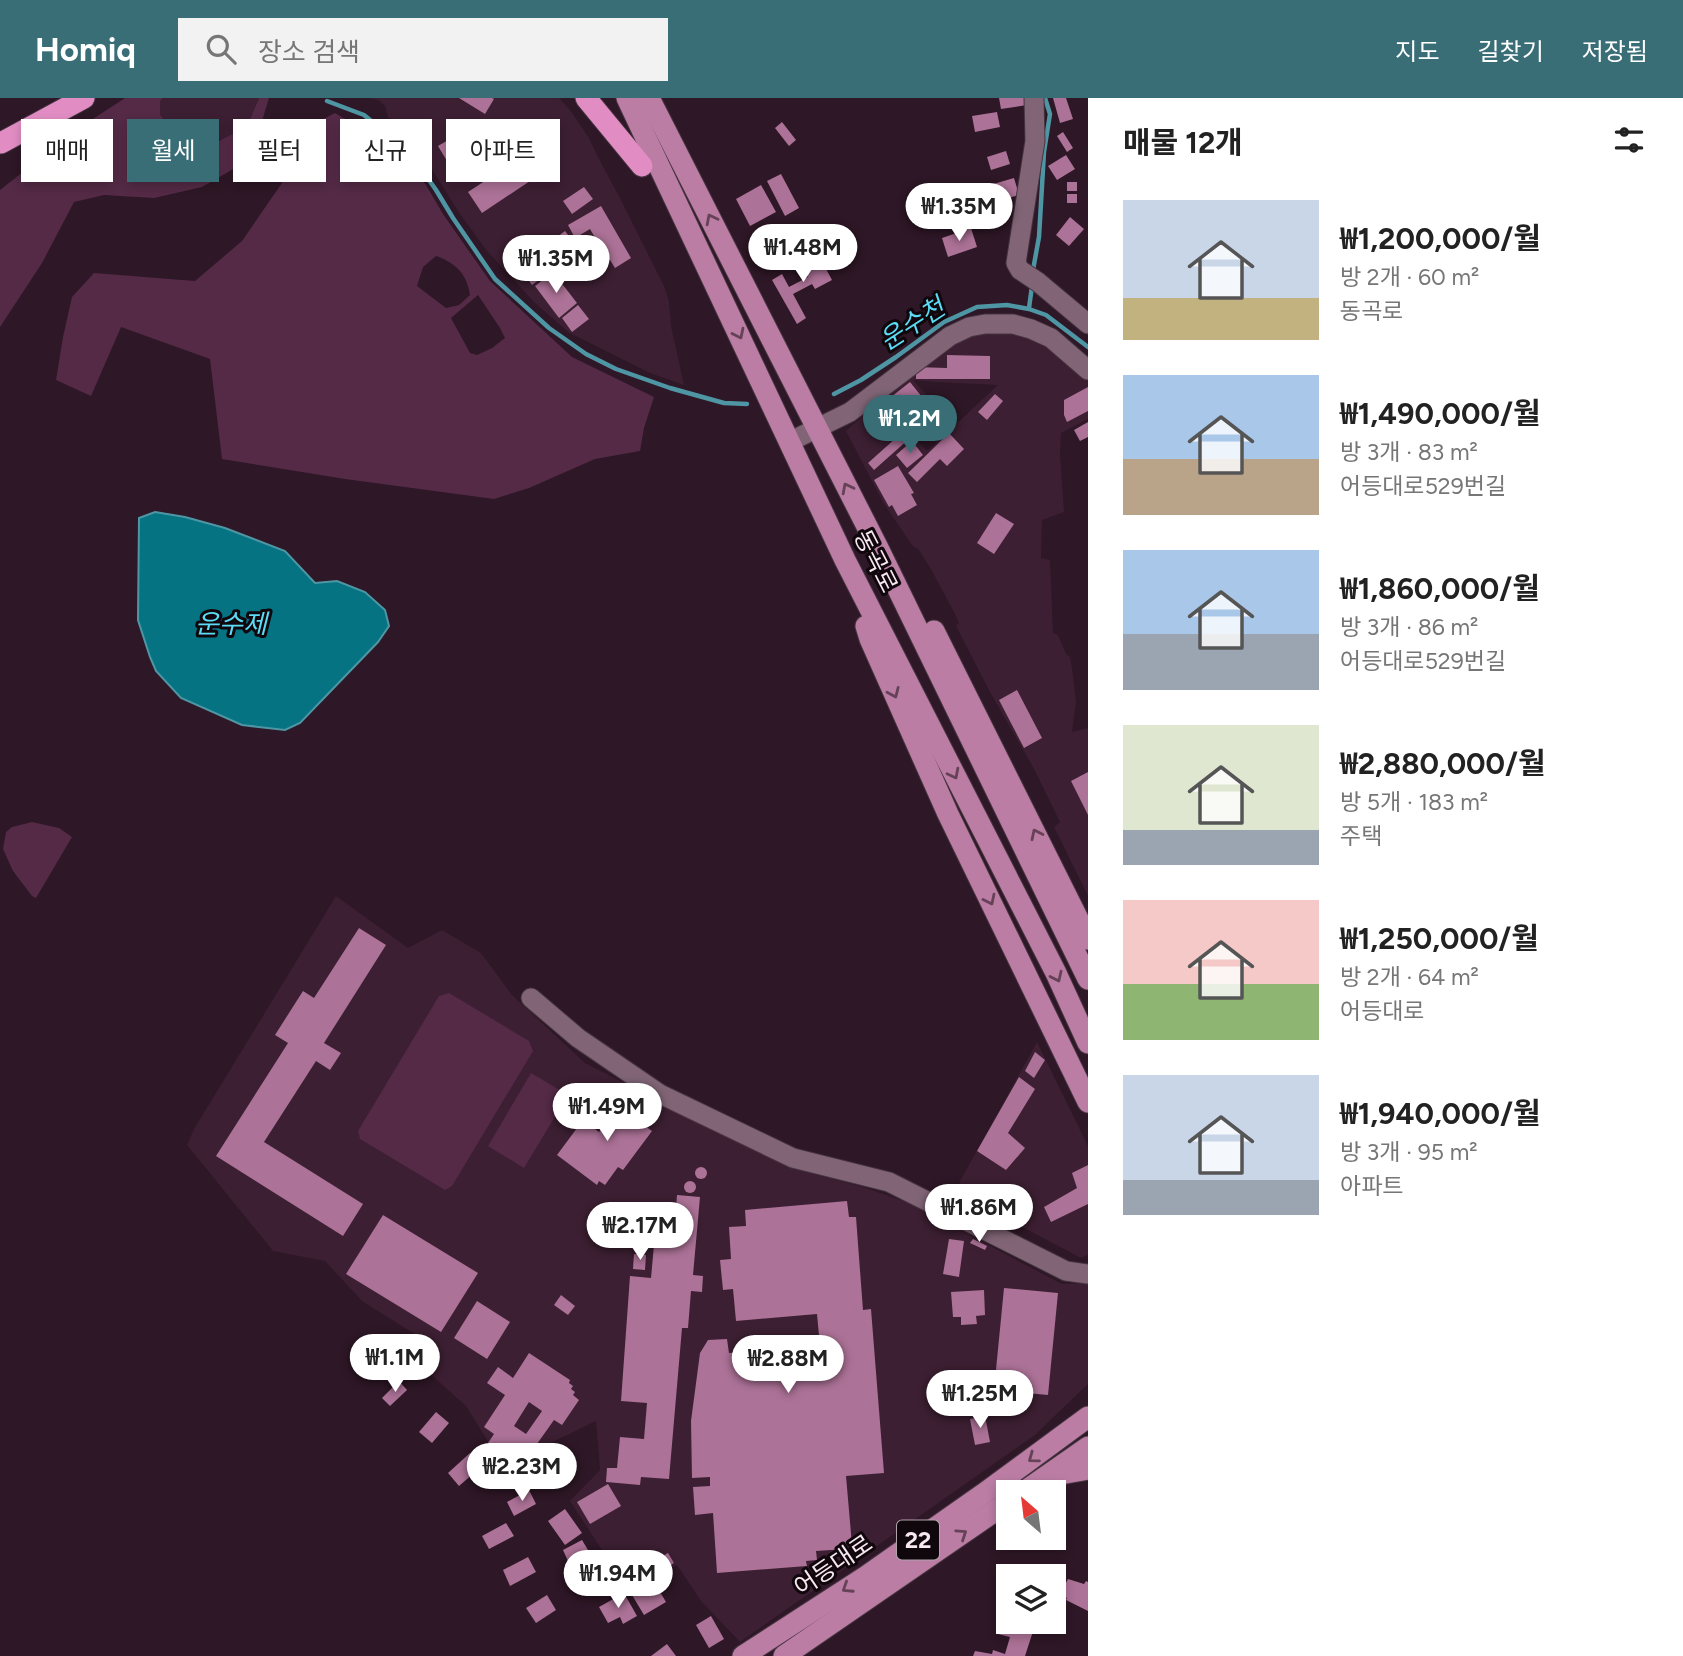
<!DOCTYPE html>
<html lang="ko">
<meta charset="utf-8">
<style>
:root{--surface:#fff;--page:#f2f2f2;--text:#222;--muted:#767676;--accent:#396e77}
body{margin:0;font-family:Figtree,"Noto Sans KR",sans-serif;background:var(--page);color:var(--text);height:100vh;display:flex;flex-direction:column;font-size:26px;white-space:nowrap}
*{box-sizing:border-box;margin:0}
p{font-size:23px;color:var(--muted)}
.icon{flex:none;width:38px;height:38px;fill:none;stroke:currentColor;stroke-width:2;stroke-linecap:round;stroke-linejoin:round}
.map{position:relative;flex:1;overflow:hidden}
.drawer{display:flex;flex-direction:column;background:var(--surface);width:595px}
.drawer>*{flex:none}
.guide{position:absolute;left:21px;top:21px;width:665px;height:63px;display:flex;gap:14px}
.needle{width:46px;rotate:332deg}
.buttons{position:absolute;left:996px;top:1382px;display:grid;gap:14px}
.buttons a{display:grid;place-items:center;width:70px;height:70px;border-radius:0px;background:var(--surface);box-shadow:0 4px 10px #0003;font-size:35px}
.price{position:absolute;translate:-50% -60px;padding:0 16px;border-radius:24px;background:#fff;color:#222;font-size:23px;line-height:46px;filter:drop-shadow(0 2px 4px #0008)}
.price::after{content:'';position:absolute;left:50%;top:42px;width:21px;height:16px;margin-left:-10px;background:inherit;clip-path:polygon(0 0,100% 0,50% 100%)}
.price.current{background:var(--accent);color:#fff}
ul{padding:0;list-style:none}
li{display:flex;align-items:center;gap:21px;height:175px;padding:0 35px}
li span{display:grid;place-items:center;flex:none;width:196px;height:140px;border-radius:0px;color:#555}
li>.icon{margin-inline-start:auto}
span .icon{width:84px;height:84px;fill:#fffc;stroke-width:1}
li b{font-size:30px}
h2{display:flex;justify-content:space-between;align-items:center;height:84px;padding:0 35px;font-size:30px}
.pill{padding:0 24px;border-radius:0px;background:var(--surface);box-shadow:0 4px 10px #0003;font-size:24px;line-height:63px}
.pill.current{background:var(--accent);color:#fff}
header{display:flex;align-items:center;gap:42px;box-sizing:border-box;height:98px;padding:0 35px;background:var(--accent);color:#fff}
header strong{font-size:33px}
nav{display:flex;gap:38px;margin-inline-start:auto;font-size:24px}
.search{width:490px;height:63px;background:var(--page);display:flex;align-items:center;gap:18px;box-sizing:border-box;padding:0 24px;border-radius:0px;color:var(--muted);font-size:26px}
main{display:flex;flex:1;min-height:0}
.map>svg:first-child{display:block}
.built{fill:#3c1f32;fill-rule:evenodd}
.green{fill:#542a46;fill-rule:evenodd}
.water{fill:#067383;stroke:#4f96a4;stroke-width:2}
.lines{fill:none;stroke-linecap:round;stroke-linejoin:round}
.stream{stroke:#4f96a4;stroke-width:4.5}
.building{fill:#ac7297;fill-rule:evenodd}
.minor-casing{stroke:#473541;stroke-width:21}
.major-casing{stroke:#473541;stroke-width:23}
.highway-casing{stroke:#473541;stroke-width:23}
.minor{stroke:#816576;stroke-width:19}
.major{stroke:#bb7da4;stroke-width:21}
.highway{stroke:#e18dc3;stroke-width:21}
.oneway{stroke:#664258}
.labels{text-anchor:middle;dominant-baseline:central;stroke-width:6;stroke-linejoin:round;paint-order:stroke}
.shield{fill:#10070c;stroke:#b2a4ad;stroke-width:2}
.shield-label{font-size:23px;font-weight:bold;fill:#f8e8f2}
.street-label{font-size:24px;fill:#f8e8f2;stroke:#10070c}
.water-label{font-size:26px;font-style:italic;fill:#5adcf5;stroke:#10070c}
</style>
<header>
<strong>Homiq</strong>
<div class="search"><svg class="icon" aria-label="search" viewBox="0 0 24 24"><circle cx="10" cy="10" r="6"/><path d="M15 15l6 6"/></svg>장소 검색</div>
<nav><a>지도</a><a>길찾기</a><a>저장됨</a></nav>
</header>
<main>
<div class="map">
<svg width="1088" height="1558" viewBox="0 0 1088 1558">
<rect width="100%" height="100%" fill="#2e1726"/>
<g class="built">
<path d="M163 0H259L248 26 238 33 217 44 197 38 164 25 160 16V2Z"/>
<path d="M370 0H559L570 12 589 40 598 59 622 104 664 188 669 203 671 228 684 287 650 275 568 234 534 204 487 153 460 116 424 59 402 36 400 29 401 21 393 22 388 19 385 8 380 3Z"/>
<path d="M980 233 1034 236 1088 280V321L1061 335 1060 356 1064 414 1042 422 1041 460 1050 462 1053 535 1058 537 1066 556 1070 559 1073 577 1076 604 1072 634 1088 630V798L1054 729 1060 724 1034 671 991 596 956 528 959 525 955 516 932 473 919 452 912 447 884 406 846 333 867 314 877 301 962 238ZM913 282 935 284 998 287 927 353 904 328 932 303Z"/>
<path d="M336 798 408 850 442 832 481 855 512 897 585 965 632 989 646 1000 795 1071 866 1090 909 1105 1062 1186 1088 1185V1286L1035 1337 740 1544 701 1503 677 1467 630 1495 570 1403 600 1372 596 1323 538 1351 522 1367 489 1345 466 1308 428 1274 424 1242 362 1203 325 1163 273 1153 187 1047 194 1031Z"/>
<path d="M1037 944 1088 1048V1157L1081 1160 988 1111 991 1105 988 1102 959 1085Z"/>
</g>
<g class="green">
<path d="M125 0H163L160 3V16L165 25 197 38 217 44 238 33 248 26 259 0H269L256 43 242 66 202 89 154 100 104 97 74 104 42 165 0 229V92L79 30Z"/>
<path d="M335 15 376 39 403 59 426 87 443 116 490 183 572 259 654 299 644 330 640 353 595 361 529 390 494 401 345 381 222 361 210 261 121 229 91 298 56 282 63 239 72 199 94 175 195 183 242 143 293 69 318 24ZM436 158C456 165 467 176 470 197L459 207 446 210 417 188 423 169ZM478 197 500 230 505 240 492 250 477 257 470 255 451 220Z"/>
<path d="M32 724 59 730 72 739 36 800 32 798 13 773 3 751 6 734 12 729Z"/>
<path d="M449 895 529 943 533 953 452 1088 445 1092 360 1041 358 1033 439 898Z"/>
<path d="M531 975 568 997 524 1070 488 1048Z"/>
</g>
<path class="water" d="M155 414 185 419 225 430 285 453 315 485 337 483 365 494 385 512 389 528 378 544 300 625 285 632 242 627 181 600 156 573 150 559 138 522 139 420Z"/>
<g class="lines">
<g class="stream">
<path d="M327 3 364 17 410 55 436 92 453 120 495 181 549 230 586 256 616 271 670 290 724 305 747 306"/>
<path d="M1033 172 1039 139 1044 54 1050 16 1045 0"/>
<path d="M1029 210 1032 188"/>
<path d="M834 296 861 282 896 259 944 224 977 209 1007 207 1029 211 1046 217 1088 249"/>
</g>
</g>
<g class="building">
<path d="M459 0H492L494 1 485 16Z"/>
<path d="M999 0H1025L1027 7 1001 11Z"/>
<path d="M1053 0H1066L1073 21 1060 25Z"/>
<path d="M997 14 1000 29 975 34 972 18Z"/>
<path d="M782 24 796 42 789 48 775 30Z"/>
<path d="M1063 34 1073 50 1067 54 1057 38Z"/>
<path d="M455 38 473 67 456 78 438 48Z"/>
<path d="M1006 53 1010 66 991 72 987 59Z"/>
<path d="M526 56 539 77 482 115 468 94Z"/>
<path d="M1066 57 1075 71 1057 82 1048 68Z"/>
<path d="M781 76 799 110 785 118 767 83Z"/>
<path d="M1014 80 1019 97 994 104 990 87Z"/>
<rect x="1067" y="84" width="10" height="9"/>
<path d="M761 87 776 114 750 128 736 101Z"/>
<path d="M584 89 593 101 572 116 563 103Z"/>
<rect x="1067" y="96" width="10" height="9"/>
<path d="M601 108 631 160 615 170 610 162H608L590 131 575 140 568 127Z"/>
<path d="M1070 119 1084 131 1069 148 1056 137Z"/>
<path d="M971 130 977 149 948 159 942 140Z"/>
<path d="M565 133 579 151 532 187 518 168Z"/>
<path d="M817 154 832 182 815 191 812 186 793 196 806 220 797 226 772 182 782 176 789 189 808 179 800 163Z"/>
<path d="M553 174 577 205 559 220 535 188Z"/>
<path d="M578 207 589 221 572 234 562 220Z"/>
<path d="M947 257 990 258V281H916V269L947 270Z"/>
<path d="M910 284 926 304 906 319 891 299Z"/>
<path d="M1088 289V313L1067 324 1064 317V302Z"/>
<path d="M995 296 1003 303 987 322 978 314Z"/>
<path d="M880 306 910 340 874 372 868 365 896 340 872 313Z"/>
<path d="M1088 324V339L1080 343 1074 332Z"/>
<path d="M949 335 964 351 947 368 940 361 917 384 908 375Z"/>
<path d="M912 343 923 357 907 370 896 357Z"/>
<path d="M898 368 914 395 911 396 917 407 898 418 892 407 889 409 874 382Z"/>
<path d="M996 415 1014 426 994 456 977 445Z"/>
<path d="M1017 592 1042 640 1024 650 999 602Z"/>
<path d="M1088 674V717L1071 683Z"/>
<path d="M359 830 386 847 324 945 341 955 330 972 316 963 264 1044 363 1106 343 1138 216 1058 288 945 275 937 303 893 314 900Z"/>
<path d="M1035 954 1045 962 1034 980 1025 973Z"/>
<path d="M1019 979 1035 991 1008 1035 1025 1050 1006 1072 977 1053Z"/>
<path d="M632 989 642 997 628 1016 652 1033 623 1072 618 1069 605 1087 599 1083 597 1087 557 1057 583 1022 599 1034Z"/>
<path d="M1088 1067V1106L1051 1124 1044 1109 1077 1090 1072 1075Z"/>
<circle cx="701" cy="1075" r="6"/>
<circle cx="690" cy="1089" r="6"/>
<path d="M677 1097 700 1099 693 1177 703 1178 702 1194 691 1193 688 1230H682L669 1381 641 1379 640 1387 606 1384 607 1370H617L620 1339 644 1341 647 1305 621 1303 630 1178 651 1180 654 1147 673 1149Z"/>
<path d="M847 1103 849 1119H856L863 1212 871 1211 884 1375 846 1378 852 1447 846 1451 816 1453 817 1462 806 1463 807 1468 717 1475 713 1415 695 1417 693 1389 710 1388V1379L692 1380 691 1323 700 1255 708 1242 727 1241 729 1255 820 1248 817 1216 736 1223 733 1191 723 1192 720 1162 731 1161 729 1129 746 1128 745 1112Z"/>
<path d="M383 1117 478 1175 441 1234 346 1176Z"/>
<path d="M656 1121 665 1122 663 1144 654 1143Z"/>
<path d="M949 1141 964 1143 959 1179 943 1176Z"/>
<path d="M973 1141 987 1148 985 1152 970 1145Z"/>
<path d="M634 1156 646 1157 645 1172 633 1171Z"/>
<path d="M1004 1190 1058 1195 1048 1297 994 1292Z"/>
<path d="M984 1192 985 1217 976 1218 977 1226 961 1227V1219H953L951 1194Z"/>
<path d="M561 1197 575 1208 568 1217 554 1207Z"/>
<path d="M477 1203 510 1224 487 1261 454 1240Z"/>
<path d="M529 1255 570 1282 569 1285 573 1288 571 1291 575 1294 573 1297 579 1302 562 1327 554 1322 522 1367 488 1345 494 1336 484 1329 505 1297 487 1285 498 1269 513 1280ZM529 1304 542 1313 526 1336 514 1328Z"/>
<path d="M399 1283 407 1292 390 1308 382 1300Z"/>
<path d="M436 1314 449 1325 432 1345 419 1334Z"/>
<path d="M985 1318 990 1344 975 1347 970 1321Z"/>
<path d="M562 1349 570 1369 544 1379 536 1359Z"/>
<path d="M470 1355 482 1368 459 1388 448 1375Z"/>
<path d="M526 1380H535L534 1389H525Z"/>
<path d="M608 1386 621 1408 590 1426 577 1404Z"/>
<path d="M529 1392 536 1406 514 1418 507 1404Z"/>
<path d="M565 1411 582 1435 565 1447 548 1423Z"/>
<path d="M506 1425 514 1438 489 1451 482 1438Z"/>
<path d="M582 1442 588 1452 568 1463 563 1452Z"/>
<path d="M668 1455 674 1465 633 1489 627 1478Z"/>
<path d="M528 1459 536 1474 510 1488 503 1472Z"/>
<path d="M1068 1481 1084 1486 1086 1483 1088 1484V1513L1066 1502 1067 1500 1060 1496Z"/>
<path d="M654 1484 666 1504 644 1517 632 1497Z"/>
<path d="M624 1495 637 1518 623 1526 620 1519 608 1525 599 1509Z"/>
<path d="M547 1497 556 1512 536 1525 526 1510Z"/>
<path d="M711 1518 724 1541 709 1550 696 1527Z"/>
<path d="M1003 1521 1008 1523V1524H1036L1025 1558H973L975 1553 992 1556 993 1552 1005 1556 1010 1539 998 1536Z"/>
<path d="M667 1546 676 1558H651Z"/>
</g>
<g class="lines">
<g class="minor-casing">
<g id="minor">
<path d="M1034 0 1035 43 1016 165 1020 172 1038 184 1088 226"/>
<path d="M789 344 850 314 950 238 969 229 985 226H1013L1031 231 1051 240 1088 272"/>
<path d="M531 900 578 940 660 996 793 1060 889 1084 1066 1173 1088 1176"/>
</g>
</g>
<g class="major-casing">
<g id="major">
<path d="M627 0 845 462 1056 875 1088 945"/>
<path d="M649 0 878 450 1088 881"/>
<path d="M866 528 870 541 948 716 1088 1004"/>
<path d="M934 533 1088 841"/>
<path d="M1055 1377 1088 1371"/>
<path d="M1022 1395 1088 1349"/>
<path d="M743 1558 865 1479 986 1394 1088 1319"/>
<path d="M784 1558 1008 1404"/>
</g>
</g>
<g class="highway-casing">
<g id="highway">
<path d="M586 0 642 68"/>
<path d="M1 45 84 0"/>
</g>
</g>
<use href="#minor" class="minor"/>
<use href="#major" class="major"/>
<use href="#highway" class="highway"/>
</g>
<defs><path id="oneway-chevron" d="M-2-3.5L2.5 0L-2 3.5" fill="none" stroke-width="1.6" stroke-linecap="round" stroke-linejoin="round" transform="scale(1.75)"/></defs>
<g class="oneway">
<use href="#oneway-chevron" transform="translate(711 121) rotate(-117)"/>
<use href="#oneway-chevron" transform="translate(739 236) rotate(64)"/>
<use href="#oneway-chevron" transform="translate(847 390) rotate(-117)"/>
<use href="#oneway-chevron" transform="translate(894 595) rotate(66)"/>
<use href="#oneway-chevron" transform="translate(954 676) rotate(63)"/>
<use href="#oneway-chevron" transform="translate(1036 736) rotate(-116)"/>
<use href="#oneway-chevron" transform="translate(990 802) rotate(64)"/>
<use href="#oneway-chevron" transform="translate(1057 879) rotate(65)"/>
<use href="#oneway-chevron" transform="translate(1033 1360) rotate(144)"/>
<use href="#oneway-chevron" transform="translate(962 1436) rotate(-34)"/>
<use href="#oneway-chevron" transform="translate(847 1490) rotate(147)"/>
</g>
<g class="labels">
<rect class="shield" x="897" y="1422.5" width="42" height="39" rx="5"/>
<g class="shield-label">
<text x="918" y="1442">22</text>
</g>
<g class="street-label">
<text transform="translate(876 463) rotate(63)">동곡로</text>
<text transform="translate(833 1467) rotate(-34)">어등대로</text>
</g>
<g class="water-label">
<text transform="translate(912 226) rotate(-33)">운수천</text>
<text x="231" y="526">운수제</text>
</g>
</g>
</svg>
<div class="buttons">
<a><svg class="needle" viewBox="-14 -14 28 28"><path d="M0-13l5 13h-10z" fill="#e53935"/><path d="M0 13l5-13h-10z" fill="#767676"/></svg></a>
<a><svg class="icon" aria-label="layers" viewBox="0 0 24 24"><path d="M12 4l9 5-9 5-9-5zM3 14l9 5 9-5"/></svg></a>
</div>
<b class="price" style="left:959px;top:145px">₩1.35M</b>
<b class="price" style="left:803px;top:186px">₩1.48M</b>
<b class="price" style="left:556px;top:197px">₩1.35M</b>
<b class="price current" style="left:910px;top:357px">₩1.2M</b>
<b class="price" style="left:607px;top:1045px">₩1.49M</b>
<b class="price" style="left:979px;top:1146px">₩1.86M</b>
<b class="price" style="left:640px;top:1164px">₩2.17M</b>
<b class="price" style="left:395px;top:1296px">₩1.1M</b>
<b class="price" style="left:788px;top:1297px">₩2.88M</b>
<b class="price" style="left:980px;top:1332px">₩1.25M</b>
<b class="price" style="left:522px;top:1405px">₩2.23M</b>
<b class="price" style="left:618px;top:1512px">₩1.94M</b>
<div class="guide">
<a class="pill">매매</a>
<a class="pill current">월세</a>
<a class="pill">필터</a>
<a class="pill">신규</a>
<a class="pill">아파트</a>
</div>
</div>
<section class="drawer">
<h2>매물 12개<svg class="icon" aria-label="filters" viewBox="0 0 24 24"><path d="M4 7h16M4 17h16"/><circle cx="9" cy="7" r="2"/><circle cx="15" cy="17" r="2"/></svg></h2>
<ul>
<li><span style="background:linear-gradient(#c9d6e8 70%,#c2b280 0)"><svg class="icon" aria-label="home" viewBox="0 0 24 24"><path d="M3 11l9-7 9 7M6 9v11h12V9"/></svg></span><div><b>₩1,200,000/월</b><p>방 2개 · 60 m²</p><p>동곡로</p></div></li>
<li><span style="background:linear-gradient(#a9c7e8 60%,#b9a48a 0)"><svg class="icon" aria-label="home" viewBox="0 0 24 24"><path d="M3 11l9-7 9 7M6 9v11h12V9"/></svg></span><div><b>₩1,490,000/월</b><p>방 3개 · 83 m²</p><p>어등대로529번길</p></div></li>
<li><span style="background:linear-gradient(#a9c7e8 60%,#9aa5b1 0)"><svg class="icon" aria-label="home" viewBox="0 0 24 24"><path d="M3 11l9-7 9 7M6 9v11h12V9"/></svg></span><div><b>₩1,860,000/월</b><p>방 3개 · 86 m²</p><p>어등대로529번길</p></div></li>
<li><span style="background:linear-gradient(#dfe7d0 75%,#9aa5b1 0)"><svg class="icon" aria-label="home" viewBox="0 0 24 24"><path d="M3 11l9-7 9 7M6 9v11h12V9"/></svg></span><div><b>₩2,880,000/월</b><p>방 5개 · 183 m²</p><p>주택</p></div></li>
<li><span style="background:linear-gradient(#f6c9c9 60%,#8fb573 0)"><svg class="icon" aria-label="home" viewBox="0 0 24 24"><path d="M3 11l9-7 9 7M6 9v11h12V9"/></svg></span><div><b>₩1,250,000/월</b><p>방 2개 · 64 m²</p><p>어등대로</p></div></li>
<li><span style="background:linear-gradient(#c9d6e8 75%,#9aa5b1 0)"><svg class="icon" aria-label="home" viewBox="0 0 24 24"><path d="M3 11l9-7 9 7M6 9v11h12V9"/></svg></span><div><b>₩1,940,000/월</b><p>방 3개 · 95 m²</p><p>아파트</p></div></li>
</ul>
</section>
</main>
